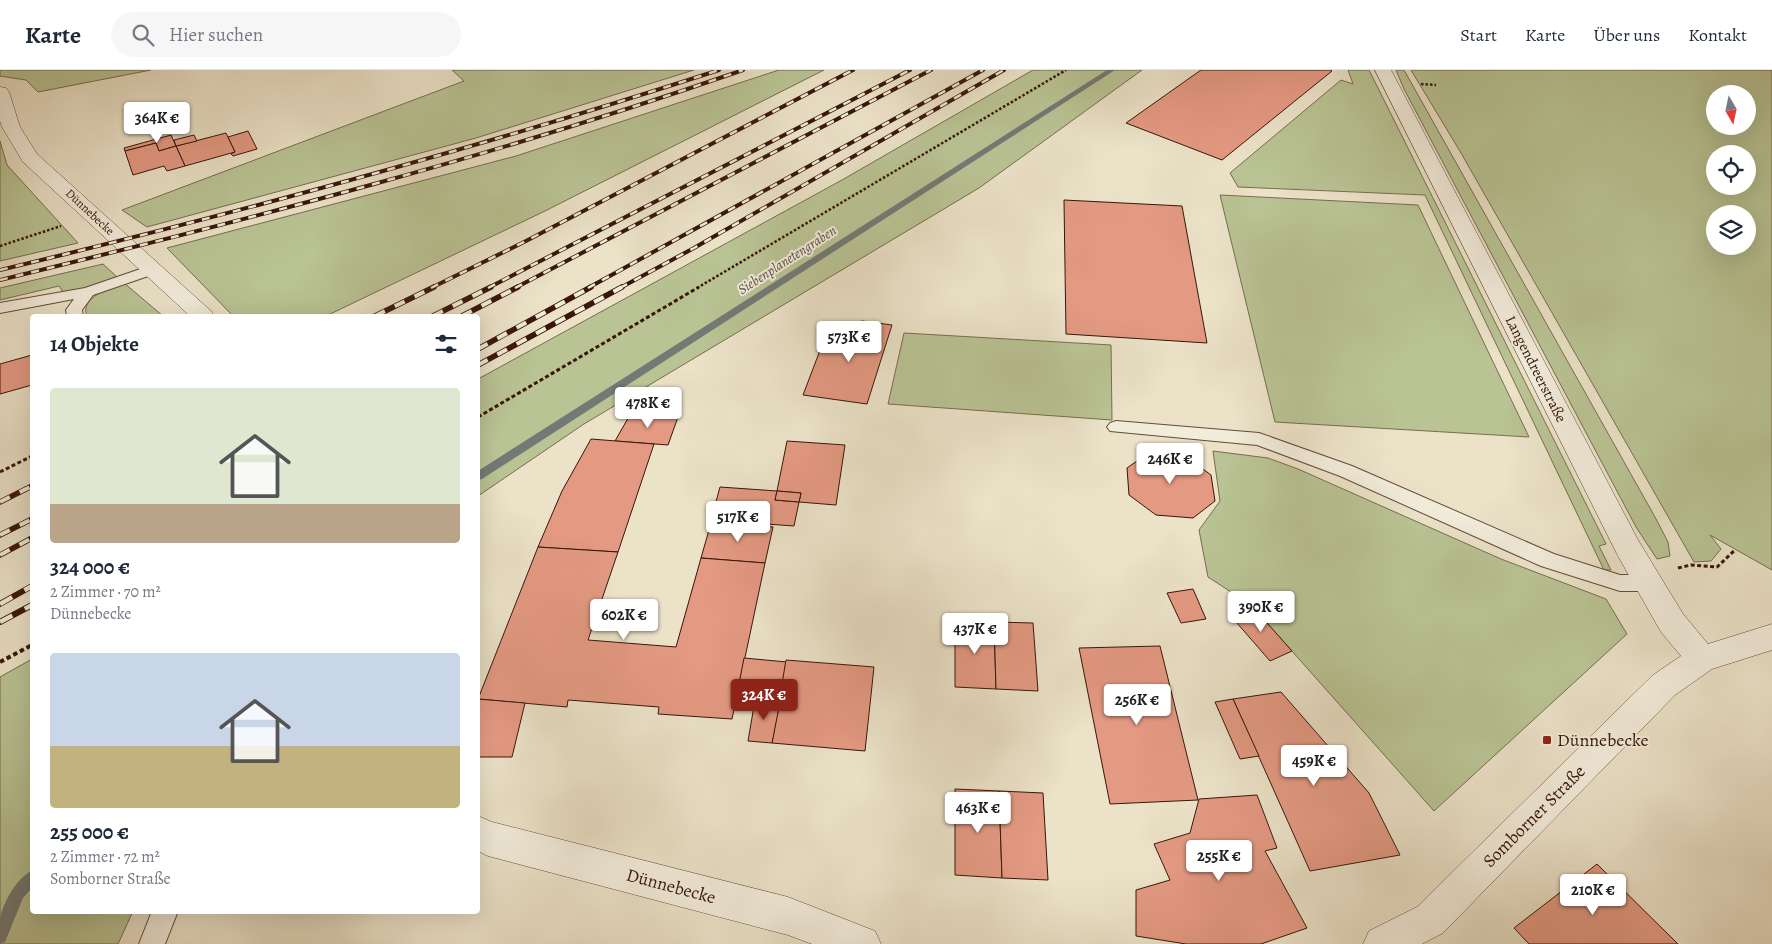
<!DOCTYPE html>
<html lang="de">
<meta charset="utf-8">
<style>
:root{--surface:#fff;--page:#f6f6f7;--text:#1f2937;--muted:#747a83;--line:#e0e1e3;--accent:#8f2418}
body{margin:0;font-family:Alegreya,serif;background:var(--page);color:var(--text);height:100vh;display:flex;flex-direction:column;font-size:19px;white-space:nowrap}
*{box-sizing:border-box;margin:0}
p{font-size:16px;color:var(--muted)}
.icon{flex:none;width:28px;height:28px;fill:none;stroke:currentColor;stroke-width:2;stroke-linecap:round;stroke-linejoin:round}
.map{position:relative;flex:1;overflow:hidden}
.side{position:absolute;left:30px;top:244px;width:450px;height:600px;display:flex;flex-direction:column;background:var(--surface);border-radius:5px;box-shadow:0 5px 20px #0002}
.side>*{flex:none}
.needle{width:32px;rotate:171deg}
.tools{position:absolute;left:1706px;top:15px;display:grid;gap:10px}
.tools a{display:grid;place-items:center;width:50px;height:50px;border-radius:50%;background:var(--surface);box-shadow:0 5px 20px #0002;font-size:25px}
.price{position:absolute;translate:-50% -42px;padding:0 11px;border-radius:5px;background:#fff;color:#222;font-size:16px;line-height:32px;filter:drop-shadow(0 1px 2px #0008)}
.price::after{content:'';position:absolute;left:50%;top:30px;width:15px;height:11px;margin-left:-8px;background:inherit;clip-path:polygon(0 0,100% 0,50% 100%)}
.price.current{background:var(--accent);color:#fff}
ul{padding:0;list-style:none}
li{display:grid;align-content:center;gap:10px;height:265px;padding:0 20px}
li span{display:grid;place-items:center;height:155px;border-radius:5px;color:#555}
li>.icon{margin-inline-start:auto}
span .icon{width:90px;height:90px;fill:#fffc;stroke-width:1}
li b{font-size:21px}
h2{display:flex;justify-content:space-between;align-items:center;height:60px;padding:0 20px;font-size:21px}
header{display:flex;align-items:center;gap:30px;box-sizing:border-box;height:70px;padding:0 25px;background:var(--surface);border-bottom:1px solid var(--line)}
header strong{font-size:24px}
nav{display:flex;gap:28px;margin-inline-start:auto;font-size:18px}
.search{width:350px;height:45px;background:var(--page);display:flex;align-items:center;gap:12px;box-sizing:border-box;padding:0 18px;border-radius:28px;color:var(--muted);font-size:19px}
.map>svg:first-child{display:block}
.green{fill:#b9c394;stroke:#786c4e;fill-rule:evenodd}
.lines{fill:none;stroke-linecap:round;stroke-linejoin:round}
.stream{fill:#737a76;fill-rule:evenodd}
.building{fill:#e39982;stroke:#381609}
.service-casing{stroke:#654939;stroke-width:2}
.minor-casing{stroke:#654939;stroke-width:1}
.path-far2{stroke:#381609;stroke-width:2.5;stroke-dasharray:2.5 2;stroke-linecap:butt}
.path-far1{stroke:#381609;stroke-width:3;stroke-dasharray:4 2.5;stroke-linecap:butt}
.path{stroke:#381609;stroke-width:4;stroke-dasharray:4.5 3;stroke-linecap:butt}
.service{fill:#f2ecdb;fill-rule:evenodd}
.minor{fill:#f2ecdb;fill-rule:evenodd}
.rail-far2-casing{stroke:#381609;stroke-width:4}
.rail-far1-casing{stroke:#381609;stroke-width:5.5}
.rail-casing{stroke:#381609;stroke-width:6}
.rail-far2{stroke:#f2ecdb;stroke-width:2.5;stroke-dasharray:8;stroke-linecap:butt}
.rail-far1{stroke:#f2ecdb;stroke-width:4;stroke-dasharray:11;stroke-linecap:butt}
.rail{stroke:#f2ecdb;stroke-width:4.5;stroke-dasharray:14;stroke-linecap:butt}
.poi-dot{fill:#8f2418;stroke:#f2ecdb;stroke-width:2}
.labels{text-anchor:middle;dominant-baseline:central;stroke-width:4;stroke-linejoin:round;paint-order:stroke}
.far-street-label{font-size:12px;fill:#381609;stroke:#f2ecdb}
.far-water-label{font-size:14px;font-style:italic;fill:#5b5048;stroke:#f2ecdb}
.street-label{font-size:15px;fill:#381609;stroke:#f2ecdb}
.near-poi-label{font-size:18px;fill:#381609;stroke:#f2ecdb;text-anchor:start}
.near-street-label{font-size:18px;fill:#381609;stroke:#f2ecdb}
</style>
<header>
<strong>Karte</strong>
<div class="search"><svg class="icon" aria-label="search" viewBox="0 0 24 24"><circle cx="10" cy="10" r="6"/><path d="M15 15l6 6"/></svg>Hier suchen</div>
<nav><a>Start</a><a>Karte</a><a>Über uns</a><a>Kontakt</a></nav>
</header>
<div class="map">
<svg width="1772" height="874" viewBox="0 0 1772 874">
<rect width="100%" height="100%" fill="#ebe2c8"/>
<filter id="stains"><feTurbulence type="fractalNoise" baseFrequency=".004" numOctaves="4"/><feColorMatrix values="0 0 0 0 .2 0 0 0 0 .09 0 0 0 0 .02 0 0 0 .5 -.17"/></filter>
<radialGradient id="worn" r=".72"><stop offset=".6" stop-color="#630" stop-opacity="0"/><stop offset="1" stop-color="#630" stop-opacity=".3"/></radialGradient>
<g class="green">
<path d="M0 0H151L38 22 26 10 0 6Z"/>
<path d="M452 0H694L476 68 147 157 122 140 464 11Z"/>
<path d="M779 0H824L545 141 326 246H233L167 178 516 86Z"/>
<path d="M1033 0H1142L979 118 584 354 478 426V309L842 110Z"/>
<path d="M1348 0H1369L1606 474 1599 476 1611 500H1604L1425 125 1238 117 1230 103 1341 10 1353 14Z"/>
<path d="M1396 0H1404L1655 447 1668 472 1670 486 1657 489 1636 457 1404 19Z"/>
<path d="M1411 0H1772V500L1710 465 1721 479 1711 491 1694 492 1461 83ZM1715 24H1748V56H1715ZM1715 84H1748V116H1715ZM1715 144H1748V176H1715Z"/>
<path d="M0 71 7 95 78 173 0 191Z"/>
<path d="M1220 125 1418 135 1529 367 1275 352Z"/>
<path d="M103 194 117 207 88 218 63 222 59 216 0 230V218Z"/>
<path d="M124 213 163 246H87C79 227 111 218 124 213Z"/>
<path d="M904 263 1111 275 1112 350 888 334Z"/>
<path d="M1213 381 1268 388 1298 399 1501 489 1606 529 1627 564 1434 741 1251 535 1208 507 1199 460 1220 431Z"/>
<path d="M32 589V841H133L118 874H0V607Z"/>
</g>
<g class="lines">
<g class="stream">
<path d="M1107 0H1115L482 409 478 410V401Z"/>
<path d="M32 801V818L23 828 5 872 0 874C0 866 0 857 0 850 2 834 17 807 32 801Z"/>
</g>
</g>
<g class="building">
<path d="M1201 0H1330L1332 1 1222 90 1126 53Z"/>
<path d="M248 61 257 79 233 86 231 84 235 82 228 67Z"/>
<path d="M226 63 235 82 185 96 176 76Z"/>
<path d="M171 65 176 76 159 81 156 73 125 81 124 78Z"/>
<path d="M194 65 197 71 176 76 174 70Z"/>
<path d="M156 73 159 81 176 76 185 96 167 101 164 96 133 105 125 81Z"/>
<path d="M1064 130 1182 136 1207 273 1066 264Z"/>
<path d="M862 251 892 255 867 334 803 325 827 262Z"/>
<path d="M32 285V315L0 324V294Z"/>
<path d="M631 343 678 347 668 375 615 371Z"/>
<path d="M591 369 654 374 618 482 538 477 562 421Z"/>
<path d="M787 371 845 375 836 435 799 432 801 423 777 421Z"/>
<path d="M1150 382 1184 385 1211 405 1215 431 1193 448 1156 445 1129 425 1127 398Z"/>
<path d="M720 417 777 421 775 430 799 432 794 456 711 450Z"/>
<path d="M777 421 801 423 799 432 775 430Z"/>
<path d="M711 453 773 457 765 493 701 488Z"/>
<path d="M538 477 618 482 588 570 676 577 701 488 765 493 732 649 658 644 659 637 568 630 567 637 478 629Z"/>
<path d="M1193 519 1206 549 1181 553 1167 523Z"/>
<path d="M1251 535 1292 581 1270 591 1230 545Z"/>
<path d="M955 550 994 552 996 619 955 617Z"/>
<path d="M994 552 1033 553 1038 621 996 619Z"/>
<path d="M1160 576 1198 730 1110 734 1079 578Z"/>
<path d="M744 588 787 592 780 632 736 629Z"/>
<path d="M786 590 874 597 865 681 772 673Z"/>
<path d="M1281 622 1369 723 1400 785 1310 801 1233 629Z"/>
<path d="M478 629 525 633 512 687H478Z"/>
<path d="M1233 629 1259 686 1240 689 1215 632Z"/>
<path d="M755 630 780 632 772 673 748 671Z"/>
<path d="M955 719 999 721 1002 808 955 805Z"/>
<path d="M999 721 1043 723 1048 810 1002 808Z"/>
<path d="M1257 725 1277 778 1265 781 1307 858 1261 874H1186L1136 866V820L1170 810 1154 774 1190 763 1199 729Z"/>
<path d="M1597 794 1678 874H1529L1514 858Z"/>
</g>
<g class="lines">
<g class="service-casing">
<g id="service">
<path d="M152 195 157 197 159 200 157 203 93 225 82 240 83 246H67L66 240 74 229 0 243V233L85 218Z"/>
<path d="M1116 351 1259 363 1352 396 1554 484 1620 505H1649L1656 507 1659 513 1656 519 1649 521H1620L1541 496 1340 406 1257 375 1110 361 1107 357 1110 353Z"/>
<path d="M152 841H178L165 874H139Z"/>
</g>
</g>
<g class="minor-casing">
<g id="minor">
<path d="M1375 0H1391L1638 470 1683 544 1708 574 1772 554V580L1712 599 1675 625 1443 863 1422 874H1363L1369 861 1417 837 1653 605 1681 586 1661 562 1618 486Z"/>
<path d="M0 17 6 18 9 22 20 57 37 84 211 241 214 246H190L23 92 2 57 0 51Z"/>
<path d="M478 746 492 752 788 827 875 861 881 874H812L788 865 488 786 478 781Z"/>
</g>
</g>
<g class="path-far2">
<path d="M1421 14 1436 15"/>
<path d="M0 176 61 156"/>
<path d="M697 218 1066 0"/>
</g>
<g class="path-far1">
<path d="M478 347 699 217"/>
<path d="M0 402 32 386"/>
<path d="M1678 498 1691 495 1717 497 1735 480"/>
</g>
<path class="path" d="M0 592 32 575"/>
<use href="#service" class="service"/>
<use href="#minor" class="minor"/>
<g class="rail-far2-casing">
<g id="rail-far2">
<path d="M0 200C242 142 482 77 719 0"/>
<path d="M0 210C251 149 499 85 743 0"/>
<path d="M431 218 526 171 853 0"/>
<path d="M488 218 910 0"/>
<path d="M515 218 931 0"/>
<path d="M588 218 983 0"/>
<path d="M620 218 694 178 1004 0"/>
</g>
</g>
<g class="rail-far1-casing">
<g id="rail-far1">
<path d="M375 246 434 217"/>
<path d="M433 246 491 217"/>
<path d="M462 246 518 217"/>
<path d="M478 279 591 217"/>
<path d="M478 295 622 217"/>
<path d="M0 432 32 416"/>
<path d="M0 465 32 449"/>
<path d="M0 485 32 468"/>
</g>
</g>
<g class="rail-casing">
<g id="rail">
<path d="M0 534 32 516"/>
<path d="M0 552 32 535"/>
</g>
</g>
<use href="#rail-far2" class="rail-far2"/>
<use href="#rail-far1" class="rail-far1"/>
<use href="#rail" class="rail"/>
</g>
<rect class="poi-dot" x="1542" y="665" width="10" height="10" rx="2.5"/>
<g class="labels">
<g class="far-street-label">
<text transform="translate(90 142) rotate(43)">Dünnebecke</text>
</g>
<g class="far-water-label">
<text transform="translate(787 190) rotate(-33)">Siebenplanetengraben</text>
</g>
<g class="street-label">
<text transform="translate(1536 299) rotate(63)">Langendreerstraße</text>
</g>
<g class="near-poi-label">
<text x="1557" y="670">Dünnebecke</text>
</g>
<g class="near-street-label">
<text transform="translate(1534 746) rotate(-45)">Somborner Straße</text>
<text transform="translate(671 816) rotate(15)">Dünnebecke</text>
</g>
</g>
<rect width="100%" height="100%" filter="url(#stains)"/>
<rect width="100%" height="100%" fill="url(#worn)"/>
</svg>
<div class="tools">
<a><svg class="needle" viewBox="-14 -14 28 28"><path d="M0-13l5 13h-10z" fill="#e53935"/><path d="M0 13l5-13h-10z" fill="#747a83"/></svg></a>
<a><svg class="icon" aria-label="locate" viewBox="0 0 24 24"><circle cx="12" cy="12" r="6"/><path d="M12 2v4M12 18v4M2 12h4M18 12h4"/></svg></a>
<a><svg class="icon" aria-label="layers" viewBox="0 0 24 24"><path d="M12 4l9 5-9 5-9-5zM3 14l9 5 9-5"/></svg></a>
</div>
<b class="price" style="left:157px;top:74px">364K €</b>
<b class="price" style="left:849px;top:293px">573K €</b>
<b class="price" style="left:648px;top:359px">478K €</b>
<b class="price" style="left:1170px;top:415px">246K €</b>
<b class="price" style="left:738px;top:473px">517K €</b>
<b class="price" style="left:1261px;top:563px">390K €</b>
<b class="price" style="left:624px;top:571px">602K €</b>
<b class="price" style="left:975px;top:585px">437K €</b>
<b class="price current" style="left:764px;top:651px">324K €</b>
<b class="price" style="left:1137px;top:656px">256K €</b>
<b class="price" style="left:1314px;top:717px">459K €</b>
<b class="price" style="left:978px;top:764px">463K €</b>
<b class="price" style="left:1219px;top:812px">255K €</b>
<b class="price" style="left:1593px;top:846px">210K €</b>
<section class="side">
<h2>14 Objekte<svg class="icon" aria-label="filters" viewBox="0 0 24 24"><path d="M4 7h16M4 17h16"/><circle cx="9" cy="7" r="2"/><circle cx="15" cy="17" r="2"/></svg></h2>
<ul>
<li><span style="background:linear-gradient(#dfe7d0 75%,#b9a48a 0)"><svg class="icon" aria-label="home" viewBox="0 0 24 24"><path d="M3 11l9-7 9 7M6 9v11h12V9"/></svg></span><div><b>324 000 €</b><p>2 Zimmer · 70 m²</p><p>Dünnebecke</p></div></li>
<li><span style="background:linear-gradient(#c9d6e8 60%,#c2b280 0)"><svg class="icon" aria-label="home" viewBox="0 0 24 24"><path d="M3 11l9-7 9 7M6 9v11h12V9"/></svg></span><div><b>255 000 €</b><p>2 Zimmer · 72 m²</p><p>Somborner Straße</p></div></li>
</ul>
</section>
</div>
